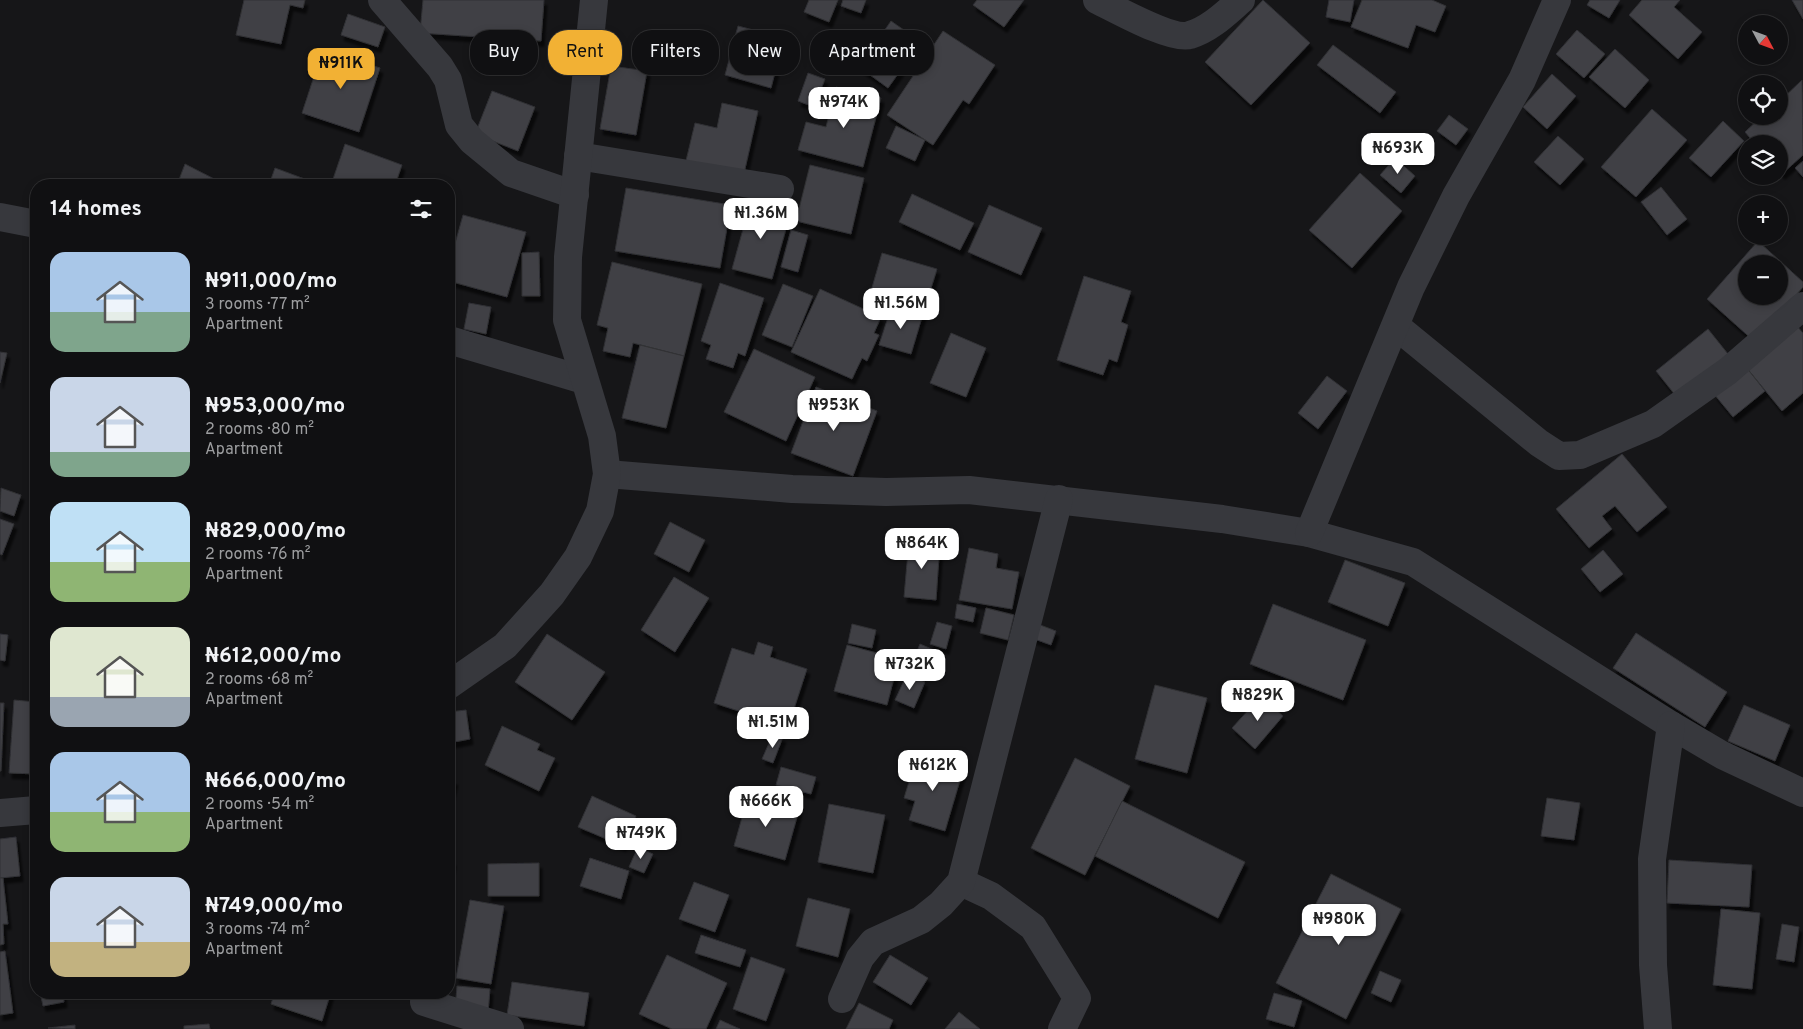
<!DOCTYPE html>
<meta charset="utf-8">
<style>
:root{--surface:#101012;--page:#19191b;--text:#f1f3f6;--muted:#9c9d9f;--line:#303032;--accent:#f2b134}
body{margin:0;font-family:Overpass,sans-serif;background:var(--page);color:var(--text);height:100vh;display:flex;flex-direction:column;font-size:19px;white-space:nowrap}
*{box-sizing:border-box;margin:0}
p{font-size:16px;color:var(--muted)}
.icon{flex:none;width:28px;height:28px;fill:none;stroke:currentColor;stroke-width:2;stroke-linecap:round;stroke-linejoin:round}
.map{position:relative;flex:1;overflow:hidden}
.details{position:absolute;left:30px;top:179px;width:425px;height:820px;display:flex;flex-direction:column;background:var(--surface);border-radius:20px;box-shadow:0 2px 8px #0003,0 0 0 1px var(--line)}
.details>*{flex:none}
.banner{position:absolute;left:470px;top:30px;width:475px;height:45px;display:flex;gap:10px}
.needle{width:32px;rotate:131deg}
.fabs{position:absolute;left:1738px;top:15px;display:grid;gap:10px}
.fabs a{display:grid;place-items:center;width:50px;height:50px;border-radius:50%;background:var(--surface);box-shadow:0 2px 8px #0003,0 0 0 1px var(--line);font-size:25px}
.price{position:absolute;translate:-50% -42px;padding:0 11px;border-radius:10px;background:#fff;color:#222;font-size:16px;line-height:32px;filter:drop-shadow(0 1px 2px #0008)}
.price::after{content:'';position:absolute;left:50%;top:30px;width:15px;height:11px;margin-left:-8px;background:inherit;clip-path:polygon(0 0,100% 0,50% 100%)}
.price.on{background:var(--accent);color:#111}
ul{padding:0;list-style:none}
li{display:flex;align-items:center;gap:15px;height:125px;padding:0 20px}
li span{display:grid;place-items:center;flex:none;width:140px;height:100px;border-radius:15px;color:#555}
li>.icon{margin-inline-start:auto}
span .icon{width:60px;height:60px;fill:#fffc;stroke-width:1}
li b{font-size:21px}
h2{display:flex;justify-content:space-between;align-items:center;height:60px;padding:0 20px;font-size:21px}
.tag{padding:0 18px;border-radius:20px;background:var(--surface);box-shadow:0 2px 8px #0003,0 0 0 1px var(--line);font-size:18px;line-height:45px}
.tag.on{background:var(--accent);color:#111}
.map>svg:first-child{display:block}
.building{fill:#404145;stroke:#303034;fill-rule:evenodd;filter:url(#shadow)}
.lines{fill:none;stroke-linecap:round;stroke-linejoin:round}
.street{stroke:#37383d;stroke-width:28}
</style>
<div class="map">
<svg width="1803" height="1029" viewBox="0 0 1803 1029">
<defs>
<filter id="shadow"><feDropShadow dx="3" dy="5.5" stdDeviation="1" flood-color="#0009"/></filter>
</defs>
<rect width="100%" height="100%" fill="#161618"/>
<g class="building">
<path d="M244 0H305L303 8 290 5 281 44 236 35Z"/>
<path d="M423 0H544L541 41 420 33Z"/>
<path d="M809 0H838L829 22 804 12Z"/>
<path d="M843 0H866L861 13 841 6Z"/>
<path d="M977 0H1024L1004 27 973 5Z"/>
<path d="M1263 0 1310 43 1251 105 1205 62Z"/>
<path d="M1329 0H1354L1350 22 1326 17Z"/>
<path d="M1362 0H1432L1446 6 1435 32 1416 25 1408 48 1351 27Z"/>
<path d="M1590 0H1620L1609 18 1587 5Z"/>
<path d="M1642 0H1680L1674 7 1702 32 1678 59 1629 15Z"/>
<path d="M1792 0H1803V19Z"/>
<path d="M348 14 385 27 378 47 341 35Z"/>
<path d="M891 21 921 42 888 88 859 67Z"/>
<path d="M738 26 784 38 771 88 725 75Z"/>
<path d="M1577 30 1605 54 1584 78 1556 54Z"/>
<path d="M943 31 995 65 969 104 963 100 933 145 887 115Z"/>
<path d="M1333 45 1396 92 1380 113 1317 65Z"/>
<path d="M323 49 380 68 359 132 302 113Z"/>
<path d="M1615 49 1649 80 1625 108 1589 77Z"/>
<path d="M611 66 647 71 636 135 600 129Z"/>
<path d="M808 73 825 79 814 107 798 101Z"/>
<path d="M1552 74 1576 96 1547 129 1523 107Z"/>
<path d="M1802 80 1803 155 1782 174 1779 170V144H1755L1745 132 1762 116H1779V102Z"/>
<path d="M836 87 881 98 863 167 798 150 806 122 826 127Z"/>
<path d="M492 91 535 107 518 151 475 134Z"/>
<path d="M722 103 758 111 743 178 685 165 695 123 717 128Z"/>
<path d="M1652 109 1687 140 1636 197 1601 167Z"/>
<path d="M1449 115 1468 129 1456 145 1437 131Z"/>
<path d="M1723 121 1744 141 1711 177 1689 158Z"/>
<path d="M896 126 925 140 915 161 886 148Z"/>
<path d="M1558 136 1584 159 1560 185 1534 162Z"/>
<path d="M345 144 402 165 395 185H331Z"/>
<path d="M1395 158 1415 176 1401 193 1380 175Z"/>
<path d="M1803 161V177L1795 168Z"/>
<path d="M185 164 226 185H177Z"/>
<path d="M810 165 864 178 851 234 796 221Z"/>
<path d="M275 168 321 185H269Z"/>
<path d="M1360 173 1402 211 1352 268 1309 230Z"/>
<path d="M1661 187 1687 219 1667 235 1641 202Z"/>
<path d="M626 188 731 205 720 268 615 251Z"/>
<path d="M912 194 974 223 960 250 899 222Z"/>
<path d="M751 200 791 211 772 279 732 269Z"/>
<path d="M989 205 1042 228 1021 275 968 252Z"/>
<path d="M463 215 526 232 507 297 449 281V265Z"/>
<path d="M791 230 808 235 798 272 781 267Z"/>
<path d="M1758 241 1803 282V287L1755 342 1707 299ZM1746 264H1779V296H1746Z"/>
<path d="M539 252 540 296H522V253Z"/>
<path d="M882 253 937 269 923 314 869 298Z"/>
<path d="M612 262 702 284 684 356 633 343 630 357 603 351 608 328 597 325Z"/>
<path d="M1084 276 1131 291 1121 322 1128 325 1117 362 1109 359 1103 375 1057 360Z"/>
<path d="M720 283 764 298 745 356 738 353 733 368 706 359 711 345 701 341Z"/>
<path d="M783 284 813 296 792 347 762 335Z"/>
<path d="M820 289 881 317 874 333 879 335 867 361 862 358 852 379 791 352Z"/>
<path d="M469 303 491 307 486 334 464 329Z"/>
<path d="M892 305 923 314 911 354 879 345Z"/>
<path d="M1796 325 1803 333V393L1782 411 1746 367Z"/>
<path d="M1708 329 1732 359 1680 401 1656 371Z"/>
<path d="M951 333 986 348 966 397 930 383Z"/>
<path d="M640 345 684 356 666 428 622 418Z"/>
<path d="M754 349 815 377 786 441 724 412Z"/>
<path d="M0 352 7 353 0 383Z"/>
<path d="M1746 367 1765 391 1733 417 1714 394Z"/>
<path d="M1327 376 1347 391 1318 429 1298 413Z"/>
<path d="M816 387 877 411 853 476 791 453Z"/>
<path d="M1622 454 1667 507 1637 532 1615 506 1602 516 1612 529 1589 548 1556 509Z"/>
<path d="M1 488 21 495 14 516 0 511Z"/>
<path d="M0 519 14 524 2 555 0 554Z"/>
<path d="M670 522 705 540 689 572 654 554Z"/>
<path d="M909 540 940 542 936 600 904 597Z"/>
<path d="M969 548 998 554 996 568 1019 572 1012 609 959 600Z"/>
<path d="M1603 550 1623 574 1600 592 1581 569Z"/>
<path d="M1345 560 1405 583 1388 626 1328 602Z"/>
<path d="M674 577 709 598 675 652 641 630Z"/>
<path d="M957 604 976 608 973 622 955 618Z"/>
<path d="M1273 604 1366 640 1343 700 1250 664Z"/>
<path d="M986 608 1014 615 1008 640 980 633Z"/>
<path d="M937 622 952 626 946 649 930 644Z"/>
<path d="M1035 623 1056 631 1051 645 1029 637Z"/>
<path d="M852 624 876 630 872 648 848 643Z"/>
<path d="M1636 633 1727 692 1705 727 1613 668Z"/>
<path d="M0 634 8 635 5 661 0 660Z"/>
<path d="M547 634 605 672 572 720 515 682Z"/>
<path d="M758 642 773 647 770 657 807 669 788 727 714 703 732 648 754 655Z"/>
<path d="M920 644 934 650 920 680 907 674Z"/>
<path d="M847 645 899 659 887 705 834 691Z"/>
<path d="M907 674 925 682 914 708 895 700Z"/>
<path d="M1155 685 1207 698 1187 773 1135 759Z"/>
<path d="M1261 696 1283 716 1255 749 1232 728Z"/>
<path d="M14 700 36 702V774L9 773Z"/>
<path d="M0 703H4L1 771H0Z"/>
<path d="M1744 705 1790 725 1775 761 1728 741Z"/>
<path d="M466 710 470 739 449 743V712Z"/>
<path d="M502 726 540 744 537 750 555 758 539 791 485 765Z"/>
<path d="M773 734 783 737 773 763 762 759Z"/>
<path d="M917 756 963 770 945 831 909 820 915 801 904 798Z"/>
<path d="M1075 758 1130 786 1085 875 1031 848Z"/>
<path d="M781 767 816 777 811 794 776 785Z"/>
<path d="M449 779 455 780 449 802Z"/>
<path d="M592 796 636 816 623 846 578 827Z"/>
<path d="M748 796 799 810 785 860 734 846Z"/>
<path d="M1547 798 1580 803 1574 840 1541 836Z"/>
<path d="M1122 801 1245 862 1218 918 1095 856Z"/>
<path d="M829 804 885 815 873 873 818 862Z"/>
<path d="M36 833V859L32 834Z"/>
<path d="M16 837 20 876 0 878V839Z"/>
<path d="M638 847 653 854 644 873 629 867Z"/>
<path d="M590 858 629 871 621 899 580 886Z"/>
<path d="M449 860 453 861 449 878Z"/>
<path d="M1669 860 1752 865 1749 907 1667 903Z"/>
<path d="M539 863V896H488V864Z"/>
<path d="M1331 874 1401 909 1346 1019 1276 983Z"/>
<path d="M0 878H3L8 924H3L4 944 0 945Z"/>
<path d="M694 882 729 895 715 932 679 919Z"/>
<path d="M808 898 850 909 838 957 796 946Z"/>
<path d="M470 900 504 906 491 984 456 978Z"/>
<path d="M1721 909 1760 913 1752 989 1713 985Z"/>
<path d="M1782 924 1799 927 1794 962 1776 959Z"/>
<path d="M701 935 746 950 740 967 695 953Z"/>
<path d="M5 951 13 1013 0 1015V952Z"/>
<path d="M667 955 727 983 706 1029H672L639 1014Z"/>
<path d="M890 955 928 978 911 1005 873 982Z"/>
<path d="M751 957 785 969 766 1021 733 1009Z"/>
<path d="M1380 971 1401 980 1391 1002 1371 993Z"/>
<path d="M512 982 589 993 584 1026 507 1015Z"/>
<path d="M457 986 490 989 488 1013 455 1010Z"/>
<path d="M40 992H63L64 1002 43 1006Z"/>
<path d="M275 992H331L322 1021 271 1004Z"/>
<path d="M1274 993 1302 1001 1294 1027 1266 1019Z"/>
<path d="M859 1003 893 1020 889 1029H846Z"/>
<path d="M959 1012 980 1029H945Z"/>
<path d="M720 1020 740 1029H716Z"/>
<path d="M209 1024 210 1029H184V1026Z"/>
<path d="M75 1025V1029L48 1028Z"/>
</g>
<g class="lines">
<g class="street">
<path d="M382 0 440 67 448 80 459 125 472 141 511 173 575 195"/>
<path d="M1097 0C1116 9 1172 41 1190 35 1210 29 1226 13 1241 0"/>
<path d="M578 156 780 189"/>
<path d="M0 217 36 224"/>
<path d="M1396 326 1539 443 1559 456 1580 455 1653 424 1728 371 1803 306"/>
<path d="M449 340 584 380"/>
<path d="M607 474 792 489 886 492 969 490 1222 519 1309 533 1413 562 1671 725 1722 755 1803 793"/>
<path d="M1309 533 1411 287 1456 196 1522 80 1557 0"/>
<path d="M449 685 505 646 552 594 578 557 600 511 607 474 602 436 567 320 568 257 594 0"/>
<path d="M0 813 36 810"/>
<path d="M961 882 991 896 1033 927 1077 998 1062 1029"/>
<path d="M842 999 860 958 873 942 921 920 941 904 961 882 1059 499"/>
<path d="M424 1002 510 1029"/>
<path d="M1658 1029 1653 965 1652 859 1671 725"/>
</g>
</g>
</svg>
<div class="fabs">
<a><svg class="needle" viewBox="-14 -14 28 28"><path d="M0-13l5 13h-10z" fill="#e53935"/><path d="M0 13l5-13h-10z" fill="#9c9d9f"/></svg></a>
<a><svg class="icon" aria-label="locate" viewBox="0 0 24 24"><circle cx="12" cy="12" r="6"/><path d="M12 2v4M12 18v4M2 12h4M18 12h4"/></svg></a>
<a><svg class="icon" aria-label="layers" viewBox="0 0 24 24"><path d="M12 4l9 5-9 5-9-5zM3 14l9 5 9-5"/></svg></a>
<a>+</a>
<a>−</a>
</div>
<b class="price on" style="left:341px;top:90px">₦911K</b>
<b class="price" style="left:844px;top:129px">₦974K</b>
<b class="price" style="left:1398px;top:175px">₦693K</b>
<b class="price" style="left:761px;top:240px">₦1.36M</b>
<b class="price" style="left:901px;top:330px">₦1.56M</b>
<b class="price" style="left:834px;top:432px">₦953K</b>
<b class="price" style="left:922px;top:570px">₦864K</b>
<b class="price" style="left:910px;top:691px">₦732K</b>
<b class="price" style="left:1258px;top:722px">₦829K</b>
<b class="price" style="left:773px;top:749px">₦1.51M</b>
<b class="price" style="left:933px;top:792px">₦612K</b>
<b class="price" style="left:766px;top:828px">₦666K</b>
<b class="price" style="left:641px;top:860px">₦749K</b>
<b class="price" style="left:1339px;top:946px">₦980K</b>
<div class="banner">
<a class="tag">Buy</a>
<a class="tag on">Rent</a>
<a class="tag">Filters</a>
<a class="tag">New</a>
<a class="tag">Apartment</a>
</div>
<section class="details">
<h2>14 homes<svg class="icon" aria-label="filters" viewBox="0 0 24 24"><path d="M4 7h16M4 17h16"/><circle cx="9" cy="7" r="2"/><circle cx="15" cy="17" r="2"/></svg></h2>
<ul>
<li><span style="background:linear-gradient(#a9c7e8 60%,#7fa58c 0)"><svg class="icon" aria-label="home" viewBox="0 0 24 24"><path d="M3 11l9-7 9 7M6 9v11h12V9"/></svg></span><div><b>₦911,000/mo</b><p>3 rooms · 77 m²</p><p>Apartment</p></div></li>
<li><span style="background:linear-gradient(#c9d6e8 75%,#7fa58c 0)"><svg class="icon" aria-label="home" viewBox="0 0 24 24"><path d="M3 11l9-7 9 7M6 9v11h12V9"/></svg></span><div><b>₦953,000/mo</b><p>2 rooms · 80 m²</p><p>Apartment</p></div></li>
<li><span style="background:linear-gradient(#bfe0f5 60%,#8fb573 0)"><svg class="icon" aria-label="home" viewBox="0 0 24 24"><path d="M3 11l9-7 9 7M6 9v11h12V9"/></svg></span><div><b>₦829,000/mo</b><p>2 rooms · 76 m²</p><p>Apartment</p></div></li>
<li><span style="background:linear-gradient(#dfe7d0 70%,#9aa5b1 0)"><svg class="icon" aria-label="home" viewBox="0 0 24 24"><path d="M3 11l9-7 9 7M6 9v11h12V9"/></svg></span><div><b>₦612,000/mo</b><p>2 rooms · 68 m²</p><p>Apartment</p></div></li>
<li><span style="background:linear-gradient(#a9c7e8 60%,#8fb573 0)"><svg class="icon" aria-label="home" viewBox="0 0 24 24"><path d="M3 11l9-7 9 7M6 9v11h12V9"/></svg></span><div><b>₦666,000/mo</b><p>2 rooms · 54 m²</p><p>Apartment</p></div></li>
<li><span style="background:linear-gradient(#c9d6e8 65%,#c2b280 0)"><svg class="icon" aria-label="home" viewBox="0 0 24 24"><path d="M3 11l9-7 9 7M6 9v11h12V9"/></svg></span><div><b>₦749,000/mo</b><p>3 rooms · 74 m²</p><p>Apartment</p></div></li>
</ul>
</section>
</div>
